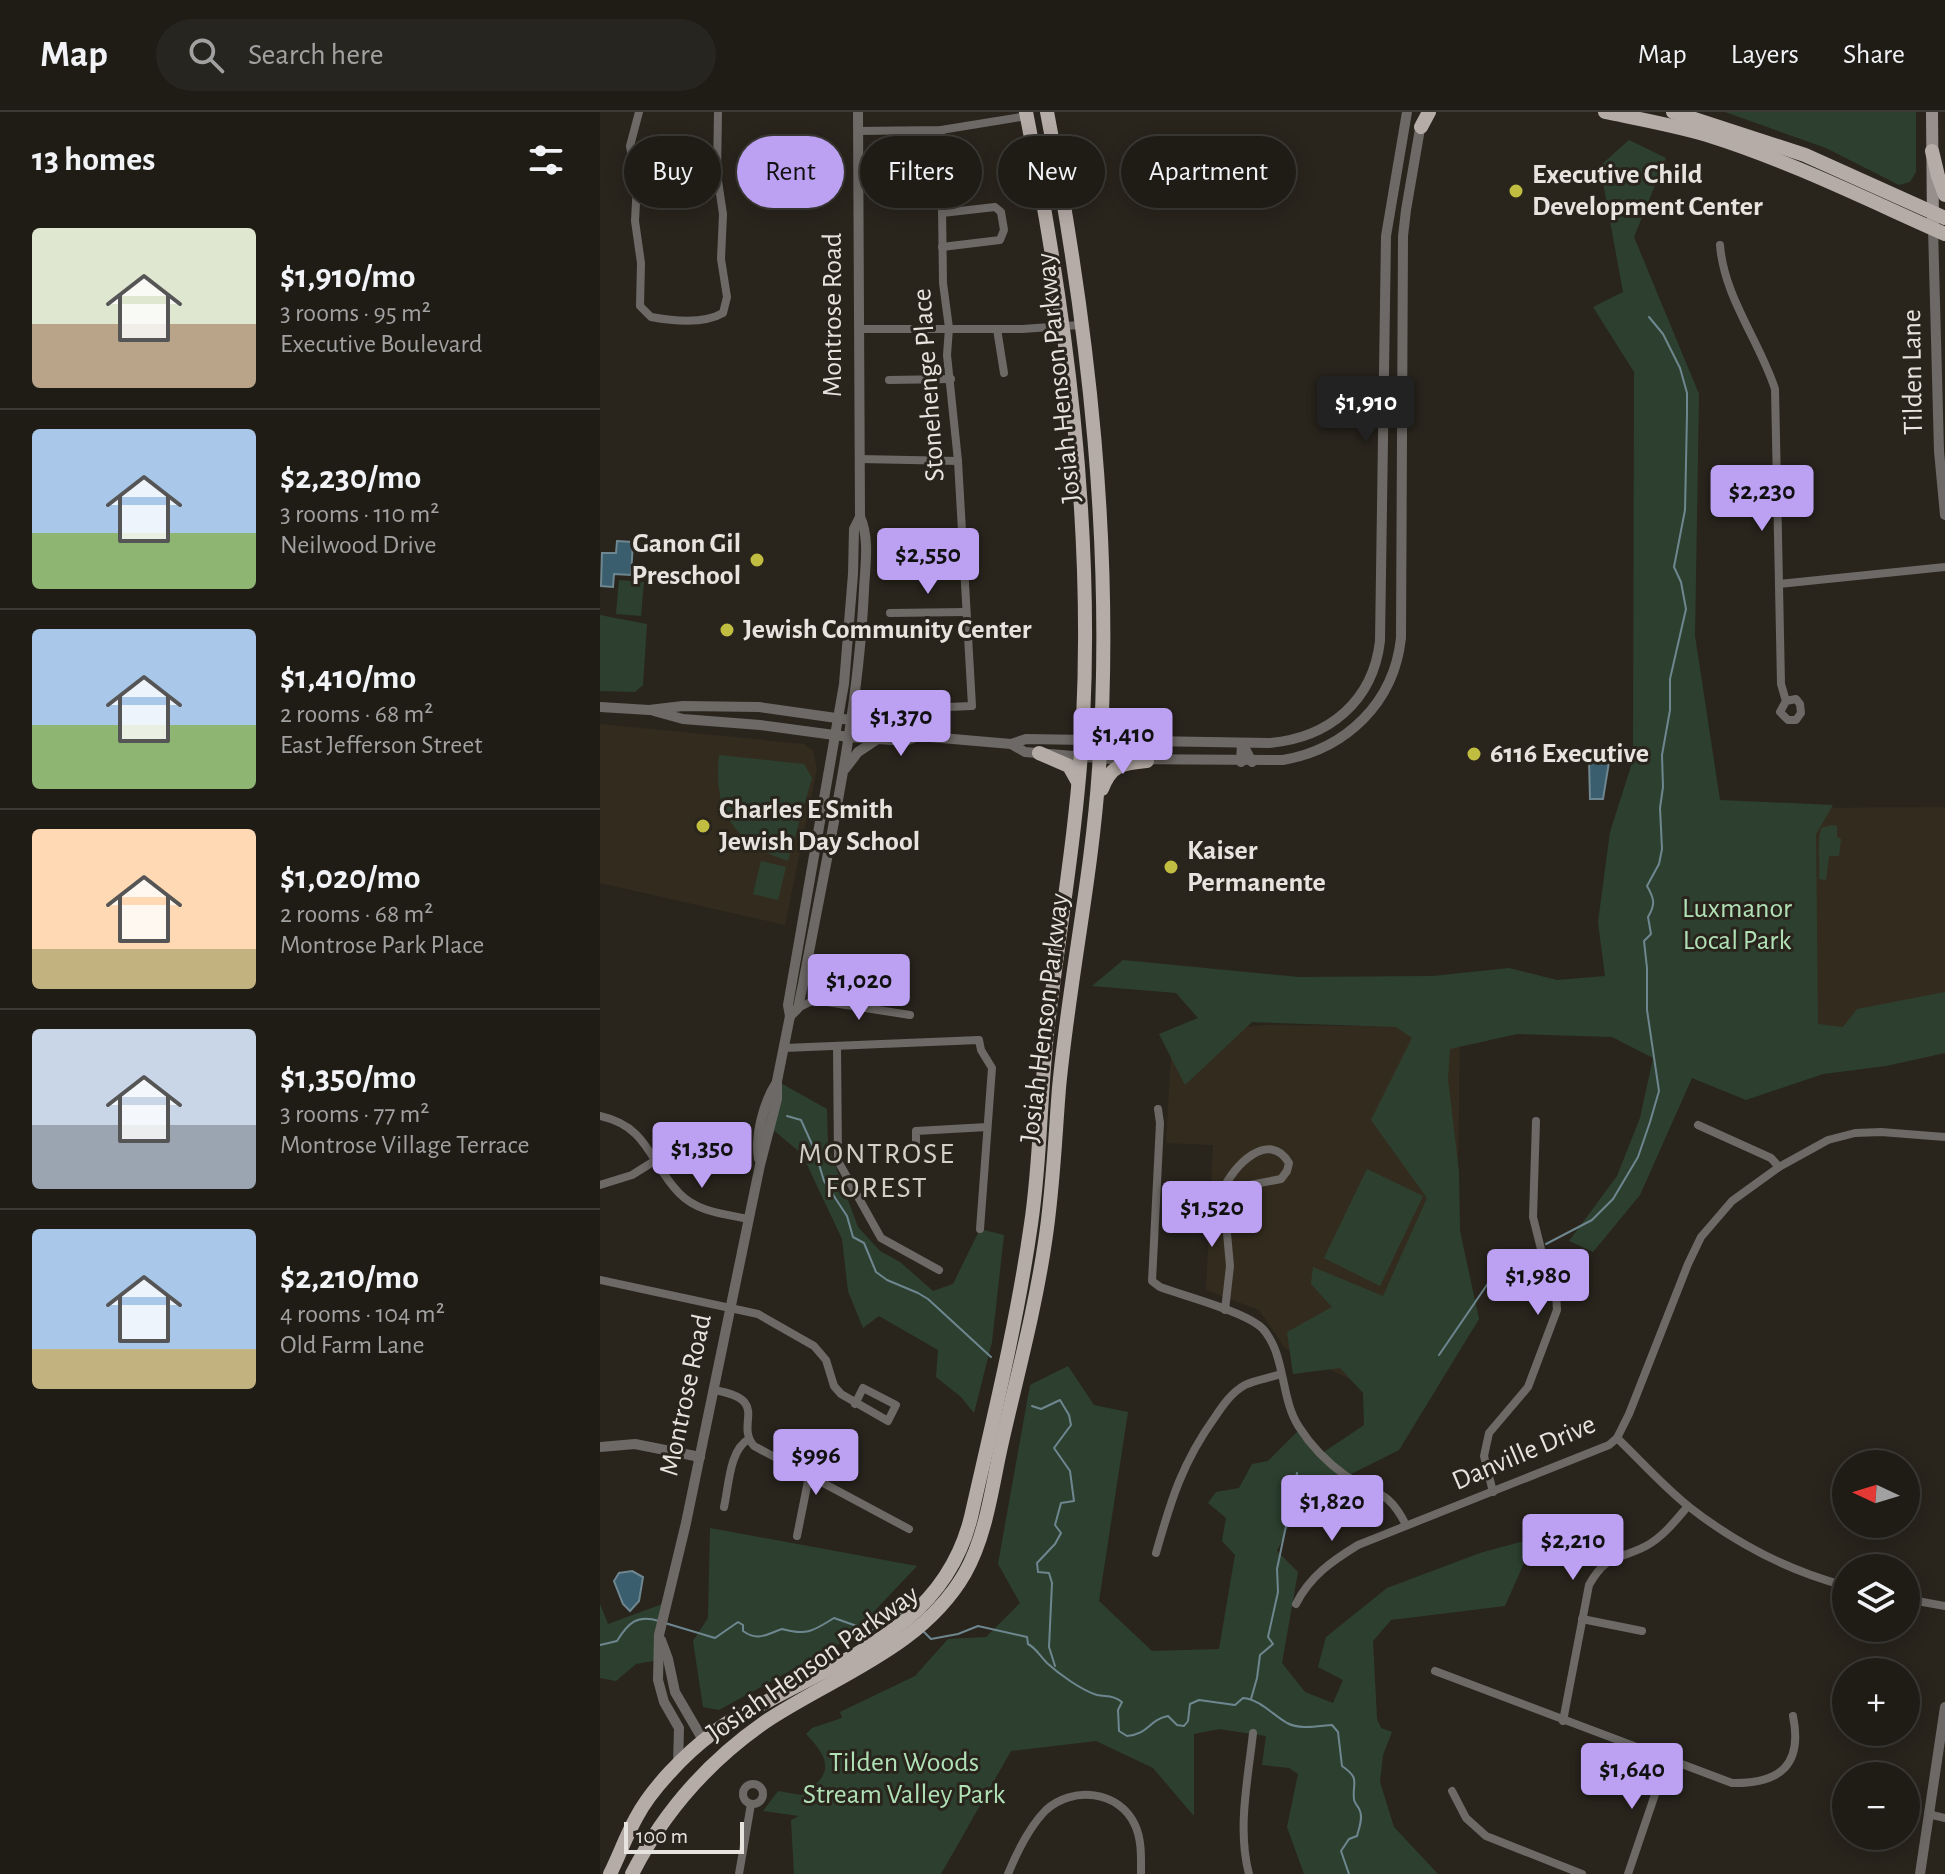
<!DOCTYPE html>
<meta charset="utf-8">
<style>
:root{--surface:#1f1c16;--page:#27251f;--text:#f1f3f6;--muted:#a1a1a1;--line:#3c3a35;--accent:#bca0f2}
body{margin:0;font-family:"Alegreya Sans",sans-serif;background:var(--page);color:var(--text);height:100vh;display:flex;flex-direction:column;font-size:30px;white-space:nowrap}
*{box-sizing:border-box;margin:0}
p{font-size:26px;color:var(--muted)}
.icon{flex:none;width:44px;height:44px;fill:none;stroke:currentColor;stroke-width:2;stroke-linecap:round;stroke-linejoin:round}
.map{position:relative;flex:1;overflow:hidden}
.panel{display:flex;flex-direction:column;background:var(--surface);width:600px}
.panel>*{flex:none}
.top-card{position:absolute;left:24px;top:24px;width:760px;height:72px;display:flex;gap:16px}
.needle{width:52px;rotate:274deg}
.controls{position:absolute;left:1232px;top:1338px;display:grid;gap:16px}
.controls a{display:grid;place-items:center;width:88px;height:88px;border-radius:50%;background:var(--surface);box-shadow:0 4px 20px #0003,0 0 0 2px var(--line);font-size:40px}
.scale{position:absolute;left:24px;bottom:20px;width:120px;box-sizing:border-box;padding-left:8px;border:4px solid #e7e4df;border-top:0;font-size:22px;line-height:28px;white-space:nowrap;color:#e7e4df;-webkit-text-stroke:6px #29251d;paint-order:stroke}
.price{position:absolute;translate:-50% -68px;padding:0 18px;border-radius:8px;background:var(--accent);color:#111;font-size:26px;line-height:52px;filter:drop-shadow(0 2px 4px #0008)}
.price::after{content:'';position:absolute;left:50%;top:48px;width:24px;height:18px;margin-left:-12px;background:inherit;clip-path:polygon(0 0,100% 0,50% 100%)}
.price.selected{background:#222;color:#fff}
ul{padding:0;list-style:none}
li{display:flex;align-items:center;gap:24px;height:200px;padding:0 32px}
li+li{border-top:2px solid var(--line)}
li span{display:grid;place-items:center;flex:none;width:224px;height:160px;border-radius:8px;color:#555}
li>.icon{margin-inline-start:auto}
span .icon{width:96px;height:96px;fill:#fffc;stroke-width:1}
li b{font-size:34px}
h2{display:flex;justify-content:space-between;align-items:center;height:96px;padding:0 32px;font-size:34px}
.pill{padding:0 28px;border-radius:36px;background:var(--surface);box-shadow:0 4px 20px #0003,0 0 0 2px var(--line);font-size:28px;line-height:72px}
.pill.selected{background:var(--accent);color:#111}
header{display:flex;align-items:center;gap:48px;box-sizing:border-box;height:112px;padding:0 40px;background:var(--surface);border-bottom:2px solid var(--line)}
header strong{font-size:38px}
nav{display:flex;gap:44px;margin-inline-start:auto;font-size:28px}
.search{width:560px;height:72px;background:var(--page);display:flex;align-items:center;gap:20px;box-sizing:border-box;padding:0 28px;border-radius:44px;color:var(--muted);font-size:30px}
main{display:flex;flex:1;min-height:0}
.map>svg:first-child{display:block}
.built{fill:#332c1e}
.green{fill:#2d402f}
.water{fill:#3a5e6d;stroke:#6e868f;stroke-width:2}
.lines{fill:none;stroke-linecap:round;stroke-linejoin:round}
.stream{stroke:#6e868f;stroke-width:2}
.minor{stroke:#6d6966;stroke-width:8}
.tertiary{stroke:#6d6966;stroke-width:10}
.secondary{stroke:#968f8b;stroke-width:12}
.primary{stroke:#b6aca7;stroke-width:14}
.poi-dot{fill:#c1bd40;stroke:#29251d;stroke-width:3}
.labels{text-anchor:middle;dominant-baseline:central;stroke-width:6;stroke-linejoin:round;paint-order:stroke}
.poi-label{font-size:28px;font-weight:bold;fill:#e7e4df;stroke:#29251d;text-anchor:start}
.street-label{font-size:28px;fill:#e7e4df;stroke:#29251d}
.park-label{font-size:28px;fill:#b0e1b6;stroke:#29251d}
.neighbourhood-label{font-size:30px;letter-spacing:2px;fill:#d4cfc5;stroke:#29251d}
</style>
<header>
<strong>Map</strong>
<div class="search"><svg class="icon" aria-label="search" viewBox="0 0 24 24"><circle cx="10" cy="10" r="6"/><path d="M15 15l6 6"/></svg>Search here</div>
<nav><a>Map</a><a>Layers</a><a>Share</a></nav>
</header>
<main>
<section class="panel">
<h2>13 homes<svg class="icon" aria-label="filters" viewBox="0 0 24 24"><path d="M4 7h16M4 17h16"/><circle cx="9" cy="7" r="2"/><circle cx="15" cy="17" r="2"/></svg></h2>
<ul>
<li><span style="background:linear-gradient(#dfe7d0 60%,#b9a48a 0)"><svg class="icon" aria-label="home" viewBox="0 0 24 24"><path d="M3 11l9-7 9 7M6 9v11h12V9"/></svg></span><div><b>$1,910/mo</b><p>3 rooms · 95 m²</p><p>Executive Boulevard</p></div></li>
<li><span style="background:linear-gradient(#a9c7e8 65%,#8fb573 0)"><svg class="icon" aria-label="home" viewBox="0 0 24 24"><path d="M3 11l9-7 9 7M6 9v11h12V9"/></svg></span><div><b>$2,230/mo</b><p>3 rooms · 110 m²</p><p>Neilwood Drive</p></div></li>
<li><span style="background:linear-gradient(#a9c7e8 60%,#8fb573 0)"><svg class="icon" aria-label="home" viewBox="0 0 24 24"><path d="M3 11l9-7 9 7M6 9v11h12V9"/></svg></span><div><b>$1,410/mo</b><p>2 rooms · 68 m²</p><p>East Jefferson Street</p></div></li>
<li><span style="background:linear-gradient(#ffd9b3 75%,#c2b280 0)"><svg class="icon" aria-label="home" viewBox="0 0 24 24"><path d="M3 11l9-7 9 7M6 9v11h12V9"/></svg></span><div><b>$1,020/mo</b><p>2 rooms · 68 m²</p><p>Montrose Park Place</p></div></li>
<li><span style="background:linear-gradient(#c9d6e8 60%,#9aa5b1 0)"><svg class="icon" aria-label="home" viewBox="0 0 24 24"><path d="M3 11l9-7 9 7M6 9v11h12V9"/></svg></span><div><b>$1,350/mo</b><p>3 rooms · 77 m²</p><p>Montrose Village Terrace</p></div></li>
<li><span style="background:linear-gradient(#a9c7e8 75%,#c2b280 0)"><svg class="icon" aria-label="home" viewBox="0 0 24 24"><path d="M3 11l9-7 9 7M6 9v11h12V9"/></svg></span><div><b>$2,210/mo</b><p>4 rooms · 104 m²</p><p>Old Farm Lane</p></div></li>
</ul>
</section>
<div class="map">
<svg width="1345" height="1762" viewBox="0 0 1345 1762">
<rect width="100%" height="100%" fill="#29251d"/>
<g class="built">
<path d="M0 612 204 632 213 639 217 657 185 813 0 771Z"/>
<path d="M1345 695V917L1220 930 1199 784V696Z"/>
<path d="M662 913 860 915 856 1216 779 1281 685 1236 659 1198 606 1178 613 1033 566 1031 572 925Z"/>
</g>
<g class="green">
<path d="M1125 0H1316V60L1310 70 1299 73 1226 36Z"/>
<path d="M1029 28 1066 46 1034 125 1099 282 1095 524 1120 688 1233 693 1216 722 1218 912 1243 915 1257 897 1345 880V941L1286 954 1223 962 1146 988 1092 966 1040 1083 993 1140 969 1129 1017 1064 1040 1006 1053 946 1012 925 917 922 850 937 848 967 859 1060 860 1119 879 1207 799 1338 747 1364 692 1407 677 1439 698 1460 682 1551 705 1580 733 1591 743 1568 718 1555 726 1525 787 1476 880 1441 935 1426 905 1494 791 1508 773 1529 777 1607 781 1616 792 1620 783 1643 780 1670 794 1715 838 1762H704L687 1715 698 1662 689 1656 662 1653 666 1624 619 1617 594 1622V1704L553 1656 496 1629 411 1639 341 1762H194L191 1708 199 1704 163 1699 178 1679 201 1683C234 1663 231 1648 206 1622L212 1616 242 1606 240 1600 315 1564 348 1527 386 1525 420 1491 398 1452 430 1273 468 1254 494 1293 528 1300 499 1489 552 1539 619 1537 635 1443 622 1429 626 1406 608 1391 616 1380 639 1376 652 1352 668 1349 700 1317 721 1342 764 1313 763 1281 740 1256 693 1262 687 1220 732 1195 711 1172 713 1155 783 1184 827 1086 771 1008 812 926 796 915 652 910 585 973 559 922 598 906 576 881 492 874 523 848 699 865 833 864 909 856 957 868 1005 864 998 810 1010 720 1033 648 1034 260 993 195 1023 180 1000 54Z"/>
<path d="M19 468 44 470 41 504 16 502Z"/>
<path d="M0 503 47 512 43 573 35 580 0 579Z"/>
<path d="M119 643 204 652 212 666 188 749C134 731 113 700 119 643Z"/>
<path d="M1232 713 1237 714V725L1241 727 1239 744H1229L1226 768 1219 767C1220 749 1217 734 1221 716Z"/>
<path d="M161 749 186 755 178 788 153 782Z"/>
<path d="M177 969 227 997 228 1034 258 1115 280 1139 300 1150 333 1179 353 1172 380 1117 404 1123 392 1230 374 1301 361 1285 336 1265 338 1238 279 1204 263 1216 248 1179 242 1127 202 1042 171 1016Z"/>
<path d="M767 1057 823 1084 780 1174 724 1146Z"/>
<path d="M110 1416 317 1454 248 1527 119 1598 103 1595 93 1529 108 1506Z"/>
<path d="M65 1491 59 1548 36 1552 16 1569 0 1566V1492L8 1512Z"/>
</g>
<g class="water">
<path d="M17 429 33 430 31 463 14 462 13 475 1 474 2 441H16Z"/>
<path d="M993 643 1002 644 1009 650 1003 687H990L989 648Z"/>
<path d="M32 1459 43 1465 39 1489 30 1499 23 1492 14 1469 19 1461Z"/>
</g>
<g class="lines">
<g class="stream">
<path d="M187 1004 201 1008 215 1039 224 1069 247 1104 253 1125 264 1131 276 1160 287 1168 318 1181 328 1187 391 1245"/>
<path d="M946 1132 992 1108 1013 1087 1038 1045 1050 1010 1059 979 1047 898V856L1044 829 1051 822 1048 805C1056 792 1054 786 1047 774L1059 752 1062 737 1060 696 1063 675 1062 643 1070 598V567L1086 497 1081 470 1074 455 1085 398 1087 302V281L1080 256 1063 222 1049 205"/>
<path d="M839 1243 891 1167 908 1153 934 1138"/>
<path d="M432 1294 441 1297 460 1288 469 1303 471 1313 454 1336 470 1359 474 1389 461 1391 455 1413 461 1421 455 1432 437 1451 438 1460 449 1461 452 1471 449 1535 455 1554"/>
<path d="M65 1511 115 1526 138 1510 143 1513V1519C158 1530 167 1522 182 1517 207 1524 213 1519 234 1506L271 1519 292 1503 303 1501"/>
<path d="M322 1518 331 1527 358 1522 378 1514 427 1525 428 1532C436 1536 440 1544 447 1551 459 1562 481 1578 497 1583 507 1585 513 1583 522 1590L518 1598 519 1619 527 1624C550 1622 548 1608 568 1604L577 1613 584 1614 588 1609 590 1592 599 1588 635 1593 643 1586C659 1587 673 1603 687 1611 700 1618 718 1614 732 1613L738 1620 742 1654C761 1667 752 1670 754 1687 754 1691 759 1695 760 1699 763 1707 759 1716 757 1724L749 1727 741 1739 749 1762"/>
<path d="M0 1533 17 1529C28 1511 37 1502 59 1509"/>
<path d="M651 1587 657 1566 660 1543 673 1532 668 1525 678 1480 677 1457 697 1361"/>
</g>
<g class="minor">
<path d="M39 0 30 34 37 71 35 109 41 151 40 194 51 205C73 209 104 212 123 201L127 185 121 147 123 102 117 62 118 0"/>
<path d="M341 18 343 171 349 216 347 243 358 349 372 594 347 595"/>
<path d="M258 19 341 18 427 4"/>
<path d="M1120 133C1124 185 1159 228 1175 277L1181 572 1186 589 1180 600 1188 608H1196L1201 601 1200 592 1196 587 1186 589"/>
<path d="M342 135 400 128 404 118 401 100 395 95 342 101"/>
<path d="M259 217H422L480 213"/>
<path d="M397 217 404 261"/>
<path d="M289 268 351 267"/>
<path d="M260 347 358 349"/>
<path d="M294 428 362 426"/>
<path d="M1179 472 1345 455"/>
<path d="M290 501 366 500"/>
<path d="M198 896 214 888 310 903"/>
<path d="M237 934 238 1049 281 1126 339 1158"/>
<path d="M184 936 379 928 381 938 392 956 380 1117"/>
<path d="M558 997 560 1011 552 1169 560 1175C584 1184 647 1200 663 1217 686 1243 680 1286 699 1315 711 1334 728 1351 746 1364 776 1383 788 1377 806 1413"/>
<path d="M0 1004C49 1015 49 1050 79 1081 97 1100 124 1102 149 1107"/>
<path d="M1098 1013 1171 1046 1179 1055"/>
<path d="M316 1030V1019L387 1015"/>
<path d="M0 1073 32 1063 56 1048"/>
<path d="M623 1078 681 1067 687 1059 689 1051C669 1017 633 1054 623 1078L630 1154 625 1198"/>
<path d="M0 1168 158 1202 214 1234 226 1248 234 1274 241 1282 288 1309 296 1293 263 1276 255 1292"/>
<path d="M114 1278C172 1288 134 1311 154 1334L309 1417"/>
<path d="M1017 1326C1040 1348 1063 1374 1088 1394 1134 1430 1189 1459 1246 1474"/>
<path d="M893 1380 884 1344 889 1321 928 1275 957 1198 956 1181 941 1137 933 1105 936 1009"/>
<path d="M124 1395C129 1374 129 1338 149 1327"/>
<path d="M197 1424 209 1364"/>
<path d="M556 1441C571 1388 582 1351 615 1305 623 1293 632 1280 645 1273 655 1268 669 1266 681 1262"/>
<path d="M1306 1487 1345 1494"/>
<path d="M696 1492C710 1464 732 1449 758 1433L1009 1333 1017 1326 1029 1302 1088 1152 1101 1125 1132 1089 1179 1055 1228 1028 1255 1021 1281 1020 1345 1025"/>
<path d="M982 1507 1042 1519"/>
<path d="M835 1559 1132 1671C1180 1672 1203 1653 1193 1604"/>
<path d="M963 1609 989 1473C1007 1441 1017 1449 1046 1434 1063 1425 1076 1408 1088 1394"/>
<circle cx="153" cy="1682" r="10"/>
<path d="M852 1679 866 1706 886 1724 982 1762"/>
<path d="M1328 1702 1345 1706"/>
<path d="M139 1762 151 1692"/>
<path d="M408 1762C417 1740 429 1715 446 1698 472 1674 519 1678 535 1713 542 1728 541 1746 541 1762"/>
<path d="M649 1762C637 1717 648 1667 653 1621"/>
<path d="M1028 1762 1067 1647"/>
</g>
<g class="tertiary">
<path d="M1333 116 1339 339 1345 403"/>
<path d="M0 595 49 598 83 594 159 595 307 616 318 624 411 632 426 627 669 631C729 626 773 589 780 529L786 124 807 0"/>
<path d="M54 599 83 607 160 613 249 625 306 629 318 624"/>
<path d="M411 632 425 640 510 647 683 648C746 637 794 591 801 526L803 124 806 98 821 11"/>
<path d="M641 650 642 631 652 650"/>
<path d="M245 657 258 640 276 628"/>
<path d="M190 904 198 896 203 872C227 741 258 611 264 478 265 455 270 426 260 405"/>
<path d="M159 1047C155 1023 164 990 177 970"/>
<path d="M0 1335 35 1332 100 1345"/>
<path d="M61 1528 68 1547 75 1580 103 1628"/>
<path d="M78 1653 79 1616 64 1590 58 1568 59 1523 86 1411 160 1053 177 987V969L190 904 188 893 244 572 253 462 254 417 260 405 258 0"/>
<path d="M1320 1762 1345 1595"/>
</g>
<path class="secondary" d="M1332 0 1333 116"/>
<g class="primary">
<path d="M1005 0C1039 7 1073 13 1107 23 1190 49 1266 87 1345 122"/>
<path d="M1073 0 1205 43 1345 106"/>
<path d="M821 15 829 0"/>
<path d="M1332 39 1338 64 1345 83"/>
<path d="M439 641 469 654 478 670"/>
<path d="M502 677C511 652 524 651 547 649"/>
<path d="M10 1762C19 1744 26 1724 36 1706 51 1677 86 1641 113 1621 129 1608 148 1599 166 1590 252 1543 345 1511 371 1405 393 1308 417 1211 431 1112 441 1046 440 979 448 913 460 812 478 711 483 609 493 406 466 199 426 0"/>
<path d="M32 1762C63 1701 109 1649 165 1610 234 1564 322 1536 365 1461 387 1422 392 1373 402 1330 417 1264 435 1198 445 1130 453 1079 455 1027 459 976 469 869 492 764 499 657 514 437 489 216 447 0"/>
</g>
</g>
<g class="poi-dot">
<circle cx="916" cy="79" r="8"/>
<circle cx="157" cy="448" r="8"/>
<circle cx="127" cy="518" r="8"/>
<circle cx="874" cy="642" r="8"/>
<circle cx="103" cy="714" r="8"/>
<circle cx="571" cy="755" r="8"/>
</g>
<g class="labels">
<g class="poi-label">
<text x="932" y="63">Executive Child<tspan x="932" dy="32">Development Center</tspan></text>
<text x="141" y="432" text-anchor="end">Ganon Gil<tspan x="141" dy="32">Preschool</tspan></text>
<text x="143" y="518">Jewish Community Center</text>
<text x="890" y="642">6116 Executive</text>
<text x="119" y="698">Charles E Smith<tspan x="119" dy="32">Jewish Day School</tspan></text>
<text x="587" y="739">Kaiser<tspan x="587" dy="32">Permanente</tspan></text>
</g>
<g class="street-label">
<text transform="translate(233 203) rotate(-90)">Montrose Road</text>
<text transform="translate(1313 260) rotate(-91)">Tilden Lane</text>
<text transform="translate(459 266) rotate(-96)">Josiah Henson Parkway</text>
<text transform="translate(329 273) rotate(-94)">Stonehenge Place</text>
<text transform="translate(445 906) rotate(-83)">Josiah Henson Parkway</text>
<text transform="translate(86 1283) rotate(-78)">Montrose Road</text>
<text transform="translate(924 1341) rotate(-23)">Danville Drive</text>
<text transform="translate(213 1552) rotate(-35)">Josiah Henson Parkway</text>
</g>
<g class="park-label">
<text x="1137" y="797">Luxmanor<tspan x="1137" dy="32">Local Park</tspan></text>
<text x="304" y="1651">Tilden Woods<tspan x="304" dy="32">Stream Valley Park</tspan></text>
</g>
<g class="neighbourhood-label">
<text x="277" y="1042">MONTROSE<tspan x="277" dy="34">FOREST</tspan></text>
</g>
</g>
</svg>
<div class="controls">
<a><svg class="needle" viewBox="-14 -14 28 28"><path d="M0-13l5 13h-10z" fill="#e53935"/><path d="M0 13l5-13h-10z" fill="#a1a1a1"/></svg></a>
<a><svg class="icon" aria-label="layers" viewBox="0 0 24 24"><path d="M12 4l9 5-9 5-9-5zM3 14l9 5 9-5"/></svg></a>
<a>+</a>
<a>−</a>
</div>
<div class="scale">100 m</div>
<b class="price selected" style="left:766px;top:332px">$1,910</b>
<b class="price" style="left:1162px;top:421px">$2,230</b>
<b class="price" style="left:328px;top:484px">$2,550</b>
<b class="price" style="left:301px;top:646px">$1,370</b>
<b class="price" style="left:523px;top:664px">$1,410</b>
<b class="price" style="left:259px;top:910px">$1,020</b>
<b class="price" style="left:102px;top:1078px">$1,350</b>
<b class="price" style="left:612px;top:1137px">$1,520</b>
<b class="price" style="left:938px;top:1205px">$1,980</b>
<b class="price" style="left:216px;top:1385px">$996</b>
<b class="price" style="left:732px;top:1431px">$1,820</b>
<b class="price" style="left:973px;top:1470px">$2,210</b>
<b class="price" style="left:1032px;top:1699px">$1,640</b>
<div class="top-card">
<a class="pill">Buy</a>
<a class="pill selected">Rent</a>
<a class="pill">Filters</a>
<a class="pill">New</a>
<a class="pill">Apartment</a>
</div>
</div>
</main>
